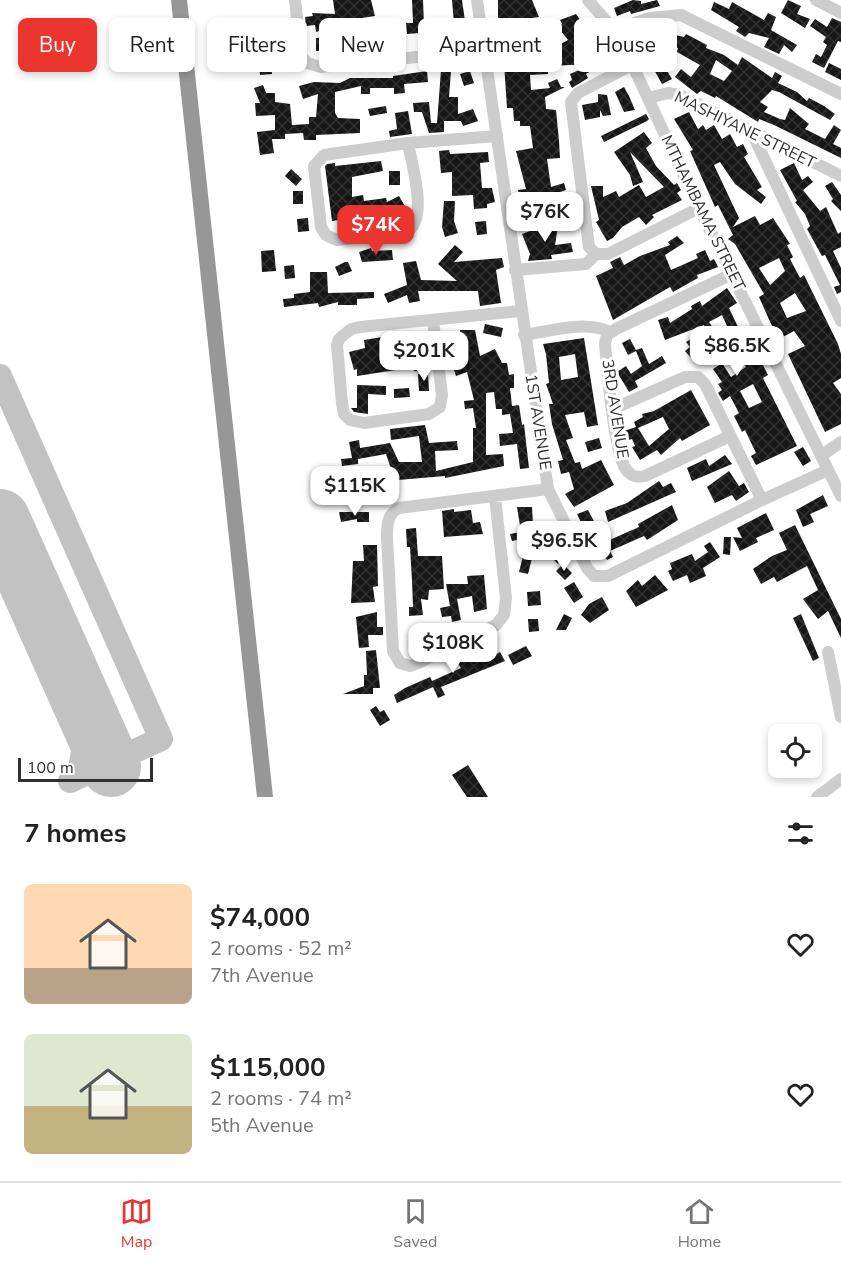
<!DOCTYPE html>
<meta charset="utf-8">
<style>
:root{--surface:#fff;--page:#f6f6f6;--text:#222;--muted:#767676;--line:#e0e0e0;--accent:#eb352f}
body{margin:0;font-family:"Nunito Sans",sans-serif;background:var(--page);color:var(--text);height:100vh;display:flex;flex-direction:column;font-size:22px;white-space:nowrap}
*{box-sizing:border-box;margin:0}
p{font-size:20px;color:var(--muted)}
.icon{flex:none;width:33px;height:33px;fill:none;stroke:currentColor;stroke-width:2;stroke-linecap:round;stroke-linejoin:round}
.map{position:relative;height:797px;overflow:hidden}
.details{display:flex;flex-direction:column;background:var(--surface);flex:1}
.details>*{flex:none}
.hud{position:absolute;left:18px;top:18px;width:806px;height:54px;display:flex;gap:12px}
.controls{position:absolute;left:768px;top:724px;display:grid;gap:12px}
.controls a{display:grid;place-items:center;width:54px;height:54px;border-radius:9px;background:var(--surface);box-shadow:0 3px 9px #0003;font-size:30px}
.scale{position:absolute;left:18px;bottom:15px;width:135px;box-sizing:border-box;padding-left:6px;border:3px solid #303030;border-top:0;font-size:16px;line-height:21px;white-space:nowrap;color:#303030;-webkit-text-stroke:4px #fff;paint-order:stroke}
.price{position:absolute;translate:-50% -51px;padding:0 14px;border-radius:12px;background:#fff;color:#222;font-size:20px;line-height:39px;filter:drop-shadow(0 2px 3px #0008)}
.price::after{content:'';position:absolute;left:50%;top:36px;width:18px;height:14px;margin-left:-9px;background:inherit;clip-path:polygon(0 0,100% 0,50% 100%)}
.price.current{background:var(--accent);color:#fff}
ul{padding:0;list-style:none}
li{display:flex;align-items:center;gap:18px;height:150px;padding:0 24px}
li span{display:grid;place-items:center;flex:none;width:168px;height:120px;border-radius:9px;color:#555}
li>.icon{margin-inline-start:auto}
span .icon{width:72px;height:72px;fill:#fffc;stroke-width:1}
li b{font-size:26px}
h2{display:flex;justify-content:space-between;align-items:center;height:72px;padding:0 24px;font-size:26px}
.pill{padding:0 21px;border-radius:9px;background:var(--surface);box-shadow:0 3px 9px #0003;font-size:21px;line-height:54px}
.pill.current{background:var(--accent);color:#fff}
.tabs{display:flex;justify-content:space-around;align-items:center;height:84px;border-top:2px solid var(--line);background:var(--surface);font-size:16px;color:var(--muted)}
.tabs a{display:grid;justify-items:center;gap:3px}
.tabs .current{color:var(--accent)}
.map>svg:first-child{display:block}
.lines{fill:none;stroke-linecap:round;stroke-linejoin:round}
.taxiway{stroke:#c2c2c2;stroke-width:24}
.runway{stroke:#c2c2c2;stroke-width:60}
.building{fill:url(#building-cross-hatch);fill-rule:evenodd}
.minor{stroke:#cdcdcd;stroke-width:12}
.highway{stroke:#979797;stroke-width:16}
.labels{text-anchor:middle;dominant-baseline:central;stroke-width:6;stroke-linejoin:round;paint-order:stroke}
.street-label{font-size:16px;fill:#303030;stroke:#fff}
</style>
<div class="map">
<svg width="841" height="797" viewBox="0 0 841 797">
<defs>
<pattern id="building-cross-hatch" width="8" height="8" patternUnits="userSpaceOnUse" patternTransform="scale(1.5)"><rect width="8" height="8" fill="#171717"/><path d="M0 0l8 8M0 8l8-8" fill="none" stroke="#303030"/></pattern>
</defs>
<rect width="100%" height="100%" fill="#fff"/>
<g class="lines">
<g class="taxiway">
<path d="M0 376 161 739 70 781"/>
<path d="M83 775 80 768 89 720"/>
</g>
<path class="runway" d="M0 519 111 767"/>
</g>
<g class="building">
<path d="M333 0H371L375 16 336 22V26L316 32 315 25 306 26 305 17 313 16 312 13 335 14Z"/>
<path d="M412 0H423L424 25 454 24 452 0H462L466 28 443 31V37L432 38V32L407 34 406 23H413Z"/>
<path d="M498 0H532L539 17 519 20 520 24 504 27 502 19H498Z"/>
<path d="M633 0 641 1V4L657 0 660 6 631 14 630 11 617 16 614 8Z"/>
<path d="M788 0 801 6 797 14 810 19 805 28 781 13Z"/>
<path d="M714 2 729 9 732 2 764 20 768 13 776 17 771 30 797 45 792 52 784 45 779 54 764 47 769 38 749 33 745 37 736 31 739 27 711 10Z"/>
<path d="M576 14 581 21 575 26 593 52 603 47 605 51 610 48 618 63 605 70 602 63H596L598 67 586 74 588 78 572 88 569 82 572 80 570 74 593 64 548 66V74L530 75 531 90 550 88 548 83 557 79 561 87H565L545 97 546 109 556 110 559 141 560 158 547 159 551 187 564 183 566 190 560 192 570 214 527 217 526 198 520 199 518 190 526 189 516 151 533 148 530 126H520V121H514L513 108H507L503 48 519 45 536 47 539 59 562 57 557 46 568 40 558 27 562 24 560 20Z"/>
<path d="M285 18 286 30 276 31V19Z"/>
<path d="M832 18 841 22V42L838 41 824 68 812 62 816 54 821 57 827 45 823 42 826 37 810 26 815 19 827 27Z"/>
<path d="M543 28 547 39 538 43 533 32Z"/>
<path d="M356 29 401 33 402 41 372 37V44L353 43 339 46 341 57H334L333 50 316 51V38L331 37V32L337 31 338 36 360 35 355 34Z"/>
<path d="M633 32 662 54 658 56 672 79 662 84Z"/>
<path d="M666 33 684 37 686 34 707 45 706 48 724 55 738 65 742 57 772 78 775 72 782 76 778 83 797 92 807 101 809 98 824 106 835 114 830 120 779 92 772 90 760 102 768 107 764 112 780 119 785 120 790 108 809 124 805 129 825 139 834 125 841 130 833 144 841 148V158L774 125 759 119 758 122 716 96 715 98 701 91 697 94 675 77 681 69 691 77 700 65 677 52 678 48 663 44ZM716 60 732 71 724 81 710 74Z"/>
<path d="M264 47 265 51 287 47 288 56H286V60L271 63 272 74 260 75 257 48Z"/>
<path d="M829 63 841 69V80L825 72Z"/>
<path d="M441 70 451 71 449 97H458V114L473 109 478 121 463 126 461 121H444V132L429 133 422 112H414L413 103 429 102 431 123H437Z"/>
<path d="M427 71 428 82 404 84 405 93 394 94V88H370V94H361V86L335 92V113L338 118 360 119V133L316 135V140H304L303 133 285 134V139H272L274 153 260 155 257 132 275 130V115L256 116 255 103H260L254 88 263 85 266 93H275V102L290 104 292 125 309 124V117H316L318 94 303 99 299 86 314 82 340 83 350 78H393V76Z"/>
<path d="M470 71 474 83 464 86 460 74Z"/>
<path d="M624 87 629 96 635 110 624 112 615 92Z"/>
<path d="M598 94 607 95 611 115 603 116 600 110V117L585 120 582 105 598 102Z"/>
<path d="M386 106 387 113 370 116 368 109Z"/>
<path d="M408 111 412 134 390 137 389 131 397 129 395 113Z"/>
<path d="M689 112 698 129 703 125 706 130 714 125 722 139 730 134 737 147 743 144 748 154 744 157 762 187 757 190 766 197 761 204 735 184 720 162 714 165 739 218 733 227 755 216 760 225 773 218 790 244 787 245 793 257 790 259 800 278 804 275 838 344 841 354V378L833 383 841 394V424L825 432 788 354 805 346 794 331 781 338 771 324 759 297 764 294 735 244 728 239 733 235 718 205 715 207 690 151 693 150 674 119ZM779 258 785 271 770 285 759 268ZM795 293 806 311 787 318 780 303Z"/>
<path d="M646 114 649 119 647 121 604 142 601 136Z"/>
<path d="M644 132 652 143 646 148 656 166 674 185 677 183 681 190 677 193 682 200 652 215 654 217 646 225 639 217 622 227 613 238 607 241 596 222 599 220 591 186H603V197L616 191 619 197 639 185 646 197 664 187 630 152 643 182 633 186 630 175 614 152Z"/>
<path d="M449 150 450 154 488 152 489 162 480 163 482 188H492L495 202 487 204V208L474 209 473 195 452 196V172L441 173 439 151Z"/>
<path d="M381 161 383 171 352 177V197L363 195 364 201 386 198 387 202 399 196 406 208 403 223 392 225V207L365 211 364 220 345 219 332 221 325 166 327 164 335 163V166Z"/>
<path d="M794 163 802 180 808 176 813 182 803 190 820 211 826 207 838 234 841 232V247L833 251 841 268V292L837 294 834 287 840 285 825 255 822 256 807 229 810 226 805 214 795 202 797 201 780 170Z"/>
<path d="M291 169 302 179 296 186 285 176Z"/>
<rect x="389" y="171" width="11" height="14"/>
<path d="M832 182 841 195V211L831 201 833 199 825 186Z"/>
<rect x="293" y="191" width="10" height="13"/>
<path d="M444 201H455L454 221 458 233 445 237 442 227Z"/>
<path d="M308 218 309 231 298 232 297 219Z"/>
<path d="M559 220 555 245 571 243 573 252 551 255 552 259 528 261 530 254 522 234Z"/>
<path d="M486 221 487 234 477 235 475 222Z"/>
<path d="M677 236 684 243 665 255 671 270 698 258 696 254 705 250 710 261 714 259 718 267 697 275 698 278 673 292 670 287 613 320 596 276 613 268 610 262 620 257 624 265 640 256 670 245 668 242Z"/>
<path d="M455 245 463 252 454 262 502 258 504 267 496 270 501 303 480 306 478 291H418L420 301 409 303 407 295 388 303 384 294 407 285 403 263 416 261 421 280 457 281 438 264Z"/>
<path d="M371 248 372 251 392 250 393 260 362 262 359 252Z"/>
<path d="M274 250 276 271 262 272 261 251Z"/>
<path d="M345 262H348L352 271 339 276 335 267Z"/>
<path d="M294 265 295 278 285 279 284 266Z"/>
<path d="M310 272H327L328 293 374 292V298L357 299V305H338V302L319 307 318 303 284 307 283 299 294 298V294L310 292Z"/>
<path d="M727 288 737 303 729 308 747 346 752 343 768 375 763 378 797 446 756 465 751 456 756 453 745 430 742 432 734 416 739 413 730 396 723 401 718 393 722 390 718 384 722 382 713 369 722 363 731 377 746 367 722 315 709 322 730 353 720 358 717 349 713 351 709 345 692 359 685 351 690 347 686 342 706 330 704 325 665 340 658 320 668 317 670 323 692 309 691 306 700 301 702 306ZM753 384 762 402 749 408 740 391Z"/>
<path d="M485 324 503 328 501 337 483 333Z"/>
<path d="M460 330H475L480 356 495 349 502 363H507L509 375 514 374V388H510L512 406 519 405 522 425 524 424 529 468 520 469 517 444 500 446 499 434 513 433 510 414 502 415V409H496L494 392 486 393V455L503 454 504 466 445 478V476L398 480 397 471 392 472 386 454 358 459V464L342 466 341 459 352 458 349 442 359 440 360 448 390 443 399 462H422L419 436 391 440 390 429 425 425 429 443 457 441 458 450 435 451 436 471 473 462V428H476L473 408 465 409 464 401 474 400 467 372 456 376 451 360 446 357 450 350 458 355 456 344 461 343Z"/>
<path d="M382 337 383 343 403 337 406 347 397 350 396 370 357 376V369L354 370 349 352 365 348 364 340Z"/>
<path d="M584 338 598 425 587 427 584 412 565 415 573 438 566 440 575 463 580 462 582 469 601 460 614 485 574 507 565 494 574 489 569 472 561 474 558 461 563 460 552 424 549 404H553L546 384 549 383 546 354 543 344ZM575 354 578 377 561 380 559 357Z"/>
<path d="M630 339 636 350 642 348 649 364 662 356 666 363 635 381 638 387 629 392 617 372 626 366 631 374 642 366 636 351 628 355 622 343Z"/>
<path d="M424 351V372L414 371V352Z"/>
<path d="M428 373 429 391H419L418 374Z"/>
<path d="M357 385 386 386V395L368 394V414L354 412 351 408H357Z"/>
<path d="M409 388 410 397 394 398V389Z"/>
<path d="M691 390 710 425 682 441 680 438 661 455 657 450 640 460 632 447 635 446 632 439 625 441 624 431 636 427 634 422 643 417 642 414 654 411ZM663 417 669 429 649 446 638 428Z"/>
<path d="M599 438 602 448 588 452 585 442Z"/>
<path d="M803 447 811 461 803 466 794 452Z"/>
<path d="M725 455 732 464 692 481 687 468 706 459 709 466Z"/>
<path d="M729 471 739 486 744 483 749 492 736 501 732 495 715 503 707 487Z"/>
<path d="M383 475V485L360 487 361 498 350 499 349 481Z"/>
<path d="M659 481 663 487 671 483 676 492 608 522 605 511 627 503Z"/>
<path d="M823 495 828 506 810 514 814 522 803 527 796 510Z"/>
<path d="M672 505 678 520 647 540 644 536 610 551 613 557 607 560 603 552 597 556 577 514 588 510 605 542 639 527 638 524Z"/>
<path d="M517 507H532L533 524 528 523 533 546 519 548 517 540 512 541 510 534 521 532Z"/>
<path d="M454 509V512L471 510 473 523 480 522 483 534 444 537 442 511Z"/>
<path d="M339 512H369V522H357V519L341 522Z"/>
<path d="M766 513 774 530 756 538 758 542 740 551 733 537 742 538 737 528Z"/>
<path d="M795 525 841 619V638L828 611 818 619 803 599 818 590 807 566 777 582 774 577 761 584 753 569 772 556 787 550 779 533Z"/>
<path d="M416 528 418 556H442L444 589 429 590 428 600 421 599 423 615 409 616V607H413L412 581 410 547H407L406 529Z"/>
<path d="M724 537H731L730 555 723 554Z"/>
<path d="M548 539 566 556 558 564 540 546Z"/>
<path d="M710 542 720 557 703 568 706 576 690 583 687 575 673 581 668 571 672 569 670 563 692 554 695 561 708 552 704 546Z"/>
<path d="M363 545H377L378 586 373 587 375 602 351 603 353 561H364Z"/>
<path d="M523 556 532 558 528 574 519 572Z"/>
<path d="M563 564 572 573 565 580 556 571Z"/>
<path d="M484 575 487 609 474 612 472 596 457 599 461 620 452 622 451 616 442 617 440 608 450 606 446 584H468L467 576Z"/>
<path d="M655 575 668 590 636 607 626 591 638 580 642 586Z"/>
<path d="M574 582 583 597 574 603 564 588Z"/>
<path d="M540 591 541 605 528 606 527 592Z"/>
<path d="M602 597 609 610 590 623 581 615 589 604Z"/>
<path d="M377 612V627H383V635H368L369 647 359 648 356 617Z"/>
<path d="M564 614 572 618 566 630H556Z"/>
<path d="M801 614 819 658 813 661 793 618Z"/>
<path d="M528 619H538L539 631 529 632Z"/>
<path d="M428 628 429 638 416 640 414 631Z"/>
<path d="M471 646 475 653 480 650 486 660 500 652 505 661 441 687 445 695 438 698 433 687 397 703 394 695 405 688 430 677 432 681 461 668 453 656Z"/>
<path d="M526 646 532 656 513 665 508 655Z"/>
<path d="M376 650 380 688H373V694H343L364 686V675H367L366 651Z"/>
<path d="M376 706 380 712 384 710 390 720 380 726 370 710Z"/>
<path d="M468 765 488 797H467L452 775Z"/>
</g>
<g class="lines">
<g class="minor">
<path d="M295 0 301 56 307 63 321 67 484 50"/>
<path d="M477 0 548 489 587 568 594 576H608L762 500 828 470"/>
<path d="M588 0 619 36 699 208 841 496"/>
<path d="M816 0 841 13"/>
<path d="M615 30 649 18 681 15 841 94"/>
<path d="M632 65 578 93 571 102 589 247 596 254H608L699 208"/>
<path d="M648 98 668 93 680 95 841 176"/>
<path d="M751 131 841 321"/>
<path d="M408 143C412 165 429 221 406 232L337 240 326 235 321 227 314 166 324 155 408 143 497 136"/>
<path d="M515 270 586 264 596 254"/>
<path d="M433 320 442 395 440 407 429 414 364 423 350 420 344 414 342 403 337 345 339 339 351 329 360 327 521 311"/>
<path d="M524 335C551 331 585 320 610 332"/>
<path d="M613 409 685 377H698L705 384 762 500"/>
<path d="M730 436 645 476C636 478 630 476 625 468 614 449 607 368 605 343L607 335 616 329 732 274"/>
<path d="M821 456 841 442"/>
<path d="M495 497 506 598 504 615 496 625 418 663 410 666 400 663 393 651 387 537C387 525 387 514 399 508L548 489"/>
<path d="M828 652 841 717"/>
<path d="M817 797 841 779"/>
</g>
<path class="highway" d="M179 0 265 797"/>
</g>
<g class="labels">
<g class="street-label">
<text transform="translate(745 130) rotate(26)">MASHIYANE STREET</text>
<text transform="translate(703 213) rotate(64)">MTHAMBAMA STREET</text>
<text transform="translate(615 409) rotate(81)">3RD AVENUE</text>
<text transform="translate(538 422) rotate(81)">1ST AVENUE</text>
</g>
</g>
</svg>
<div class="controls">
<a><svg class="icon" aria-label="locate" viewBox="0 0 24 24"><circle cx="12" cy="12" r="6"/><path d="M12 2v4M12 18v4M2 12h4M18 12h4"/></svg></a>
</div>
<div class="scale">100 m</div>
<b class="price" style="left:545px;top:243px">$76K</b>
<b class="price current" style="left:376px;top:256px">$74K</b>
<b class="price" style="left:737px;top:377px">$86.5K</b>
<b class="price" style="left:424px;top:382px">$201K</b>
<b class="price" style="left:355px;top:517px">$115K</b>
<b class="price" style="left:564px;top:572px">$96.5K</b>
<b class="price" style="left:453px;top:674px">$108K</b>
<div class="hud">
<a class="pill current">Buy</a>
<a class="pill">Rent</a>
<a class="pill">Filters</a>
<a class="pill">New</a>
<a class="pill">Apartment</a>
<a class="pill">House</a>
</div>
</div>
<section class="details">
<h2>7 homes<svg class="icon" aria-label="filters" viewBox="0 0 24 24"><path d="M4 7h16M4 17h16"/><circle cx="9" cy="7" r="2"/><circle cx="15" cy="17" r="2"/></svg></h2>
<ul>
<li><span style="background:linear-gradient(#ffd9b3 70%,#b9a48a 0)"><svg class="icon" aria-label="home" viewBox="0 0 24 24"><path d="M3 11l9-7 9 7M6 9v11h12V9"/></svg></span><div><b>$74,000</b><p>2 rooms · 52 m²</p><p>7th Avenue</p></div><svg class="icon" aria-label="heart" viewBox="0 0 24 24"><path d="M12 20l-8-8c-3-5 5-10 8-4 3-6 11-1 8 4z"/></svg></li>
<li><span style="background:linear-gradient(#dfe7d0 60%,#c2b280 0)"><svg class="icon" aria-label="home" viewBox="0 0 24 24"><path d="M3 11l9-7 9 7M6 9v11h12V9"/></svg></span><div><b>$115,000</b><p>2 rooms · 74 m²</p><p>5th Avenue</p></div><svg class="icon" aria-label="heart" viewBox="0 0 24 24"><path d="M12 20l-8-8c-3-5 5-10 8-4 3-6 11-1 8 4z"/></svg></li>
</ul>
</section>
<nav class="tabs">
<a class="current"><svg class="icon" aria-label="map" viewBox="0 0 24 24"><path d="M3 6l6-2 6 2 6-2v14l-6 2-6-2-6 2zM9 4v14M15 6v14"/></svg>Map</a>
<a><svg class="icon" aria-label="saved" viewBox="0 0 24 24"><path d="M7 4h10v16l-5-4-5 4z"/></svg>Saved</a>
<a><svg class="icon" aria-label="home" viewBox="0 0 24 24"><path d="M3 11l9-7 9 7M6 9v11h12V9"/></svg>Home</a>
</nav>
